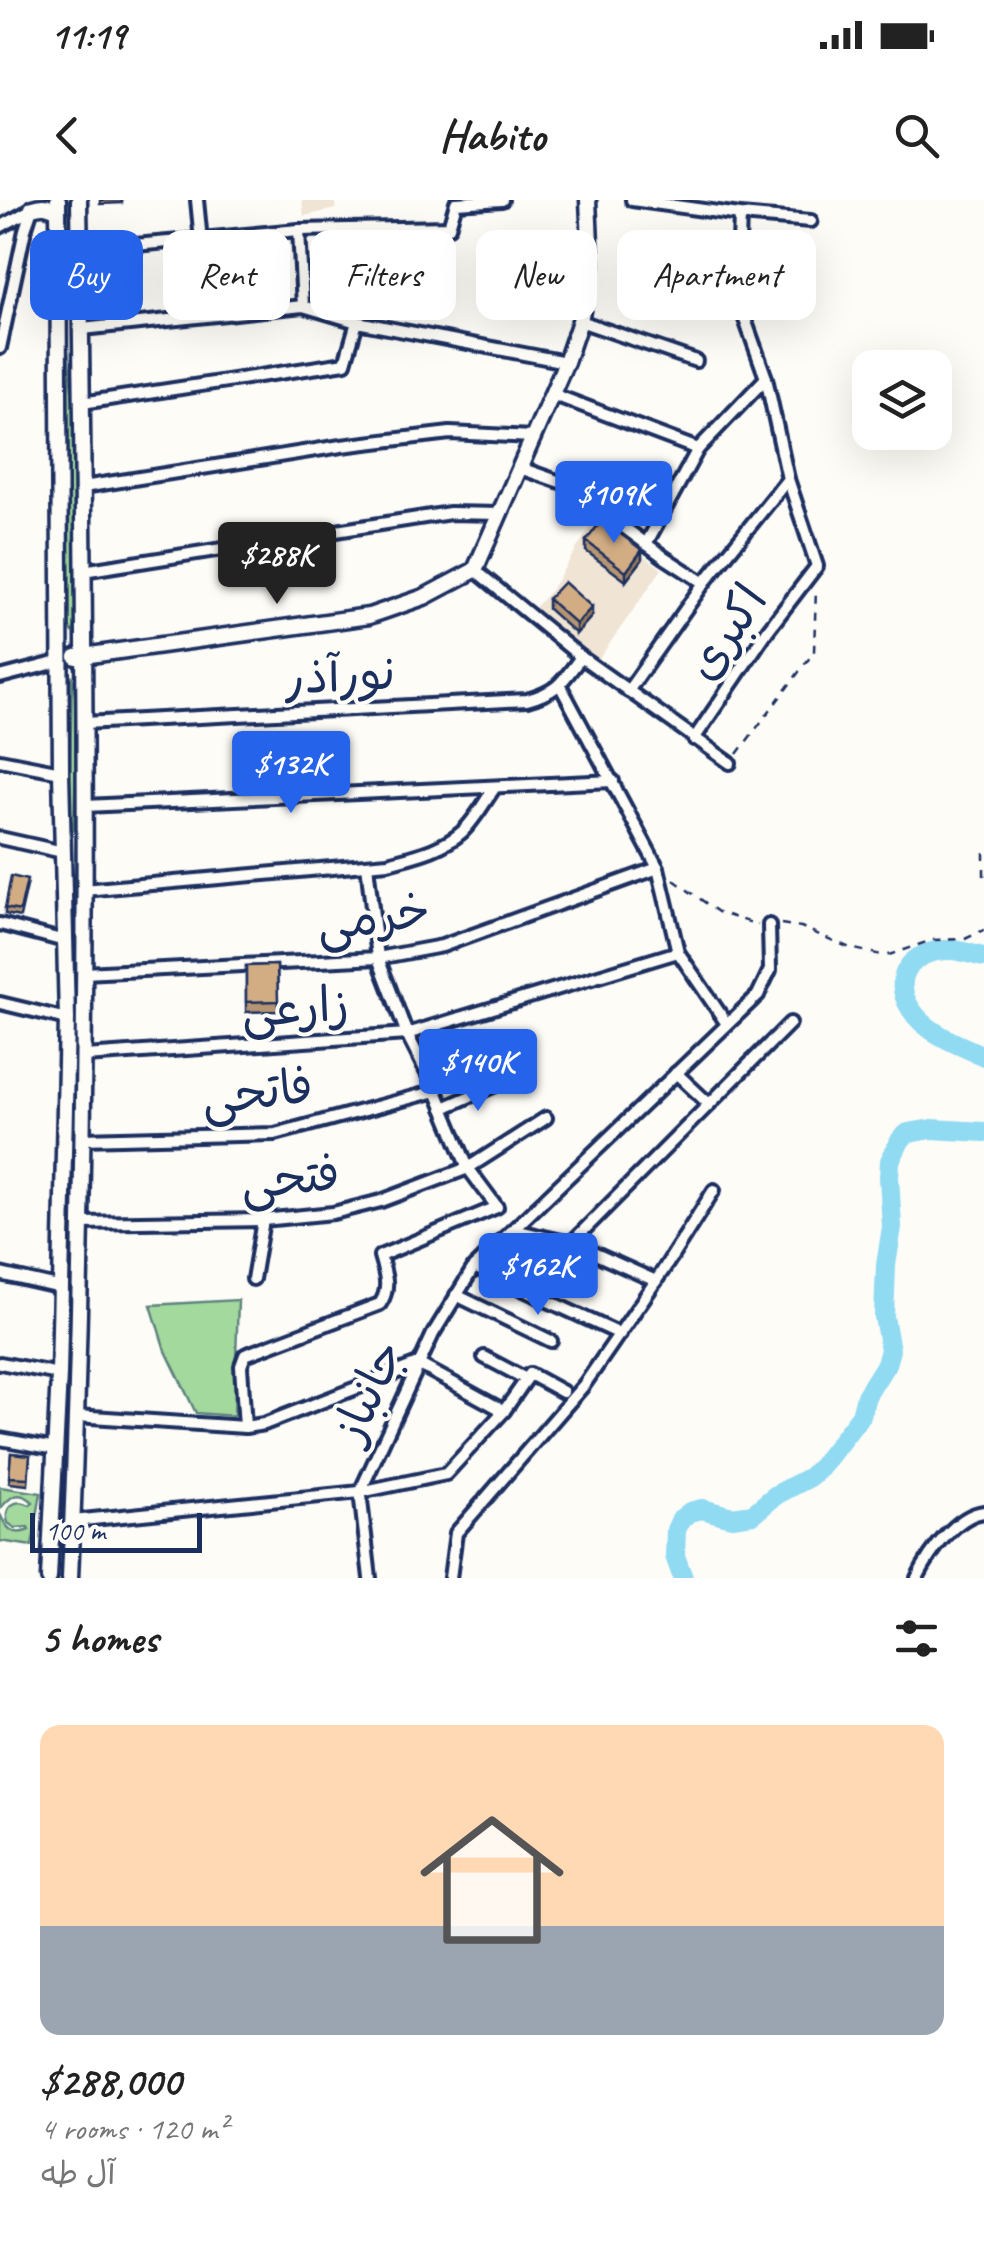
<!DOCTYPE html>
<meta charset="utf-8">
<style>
:root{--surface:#fff;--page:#f2f2f2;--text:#222;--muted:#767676;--line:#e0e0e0;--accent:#2563eb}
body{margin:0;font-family:Caveat,"Playpen Sans Arabic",sans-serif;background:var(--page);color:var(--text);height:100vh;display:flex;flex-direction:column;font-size:38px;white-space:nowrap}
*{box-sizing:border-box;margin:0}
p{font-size:32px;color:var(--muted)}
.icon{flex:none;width:55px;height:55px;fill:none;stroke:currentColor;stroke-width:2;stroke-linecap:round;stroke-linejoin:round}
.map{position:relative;height:1378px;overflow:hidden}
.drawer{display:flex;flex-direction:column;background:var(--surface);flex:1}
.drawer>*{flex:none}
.hud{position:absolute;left:30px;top:30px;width:925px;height:90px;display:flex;gap:20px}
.tools{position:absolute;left:852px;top:150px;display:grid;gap:20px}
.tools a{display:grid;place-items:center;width:100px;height:100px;border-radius:20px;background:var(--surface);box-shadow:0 10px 40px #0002;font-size:50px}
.scale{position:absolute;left:30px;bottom:25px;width:172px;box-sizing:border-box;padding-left:10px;border:5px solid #1b2f5e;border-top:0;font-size:28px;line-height:35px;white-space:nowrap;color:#1b2f5e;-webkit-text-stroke:8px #fdfcf7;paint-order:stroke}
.price{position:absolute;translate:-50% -85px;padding:0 22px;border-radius:10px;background:var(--accent);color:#fff;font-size:32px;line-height:65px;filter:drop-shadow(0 2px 5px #0008)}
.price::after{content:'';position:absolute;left:50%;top:60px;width:30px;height:22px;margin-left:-15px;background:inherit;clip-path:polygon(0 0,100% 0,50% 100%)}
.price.current{background:#222;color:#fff}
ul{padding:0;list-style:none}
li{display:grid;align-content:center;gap:20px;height:530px;padding:0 40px}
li+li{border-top:2px solid var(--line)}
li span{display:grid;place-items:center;height:310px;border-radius:20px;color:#555}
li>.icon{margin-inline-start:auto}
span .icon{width:180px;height:180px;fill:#fffc;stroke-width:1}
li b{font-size:42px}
h2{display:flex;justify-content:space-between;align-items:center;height:120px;padding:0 40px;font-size:42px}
.pill{padding:0 35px;border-radius:20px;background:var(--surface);box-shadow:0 10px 40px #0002;font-size:35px;line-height:90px}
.pill.current{background:var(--accent);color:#fff}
.status{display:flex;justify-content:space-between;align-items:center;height:70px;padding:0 50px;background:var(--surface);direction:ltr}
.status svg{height:28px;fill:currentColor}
header{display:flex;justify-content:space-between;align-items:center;height:130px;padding:0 40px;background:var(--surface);font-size:45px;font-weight:600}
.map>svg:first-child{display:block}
.built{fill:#f0e4d4}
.green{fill:#a3d99d;stroke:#5f847e;stroke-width:2.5}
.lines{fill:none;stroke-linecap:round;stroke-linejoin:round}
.river{stroke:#90daf2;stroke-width:20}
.street-casing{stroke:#1b2f5e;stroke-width:18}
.secondary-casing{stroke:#1b2f5e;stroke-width:21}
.path{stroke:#1b2f5e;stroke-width:2.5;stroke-dasharray:8 8;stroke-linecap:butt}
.street{stroke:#fdfcf7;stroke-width:10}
.secondary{stroke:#fdfcf7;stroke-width:14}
.wall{fill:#b59572;stroke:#1b2f5e;stroke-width:2.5}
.shaded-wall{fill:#93795c;stroke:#1b2f5e;stroke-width:2.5}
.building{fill:#d2ad84;stroke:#1b2f5e;stroke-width:2.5}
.labels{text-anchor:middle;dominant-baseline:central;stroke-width:8;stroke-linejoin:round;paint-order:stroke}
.street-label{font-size:48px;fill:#1b2f5e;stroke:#fdfcf7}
</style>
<div class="status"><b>11:19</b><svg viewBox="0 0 49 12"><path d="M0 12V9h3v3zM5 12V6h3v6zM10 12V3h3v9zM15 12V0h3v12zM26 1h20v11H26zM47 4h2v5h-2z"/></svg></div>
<header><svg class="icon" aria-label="back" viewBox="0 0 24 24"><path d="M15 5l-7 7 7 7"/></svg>Habito<svg class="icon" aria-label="search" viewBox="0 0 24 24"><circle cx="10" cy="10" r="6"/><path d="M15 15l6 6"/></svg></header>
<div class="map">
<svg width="984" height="1378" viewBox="0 0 984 1378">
<rect width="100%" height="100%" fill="#fdfcf7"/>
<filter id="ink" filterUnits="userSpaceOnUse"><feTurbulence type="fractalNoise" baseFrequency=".01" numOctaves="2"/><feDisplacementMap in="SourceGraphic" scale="20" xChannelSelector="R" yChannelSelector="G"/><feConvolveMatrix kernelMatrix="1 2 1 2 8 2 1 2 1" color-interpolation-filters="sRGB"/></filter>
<g filter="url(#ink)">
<g class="built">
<path d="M302 0H337L335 9 304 16Z"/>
<path d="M595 319 662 369 598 460 585 448 581 452 532 411 551 390Z"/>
</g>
<g class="green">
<path d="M65 0H71L74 119 70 111 66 71Z"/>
<path d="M68 151 74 209 76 424 73 432 69 428Z"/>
<path d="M72 475 77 508 74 632 69 611Z"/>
<path d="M69 669 77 678 74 924 70 863Z"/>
<path d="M69 952 74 997 71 1164 62 1378H54L65 1163Z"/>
<path d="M238 1100 234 1216 196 1213 164 1147 151 1105Z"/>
<path d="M0 1287 41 1293 32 1346 0 1341V1314C6 1328 13 1337 29 1330L28 1327 15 1328 8 1323C3 1306 16 1298 30 1305L33 1302C18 1288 9 1298 0 1309Z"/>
</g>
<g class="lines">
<g class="river">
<path d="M984 757C974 755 963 751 953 750 910 748 886 780 916 816 932 835 961 846 984 856"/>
<path d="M683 1378 675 1356 676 1330 681 1319 690 1312 702 1309 732 1317 753 1314 776 1295 810 1277 821 1267 861 1215 866 1196 886 1164 890 1150 884 1117 886 1065 892 1027 889 977 890 961 901 939 908 933 932 929 984 932"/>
</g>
<g class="street-casing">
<g id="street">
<path d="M197 0 201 41"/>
<path d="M632 0 740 15 811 21"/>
<path d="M0 27 32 9"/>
<path d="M299 30 303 106"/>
<path d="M80 50 299 30 449 27 456 3 502 0"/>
<path d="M580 121 696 161"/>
<path d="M82 129 303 106 357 122 566 162"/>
<path d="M0 148 25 30 32 8"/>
<path d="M552 194 698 249 766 178"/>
<path d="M82 203 345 163 357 122"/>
<path d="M520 268 609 299 614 320 664 357 704 383"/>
<path d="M83 287 341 246 450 233 533 237"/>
<path d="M646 344 698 249"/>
<path d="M475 370 581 457 730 563"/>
<path d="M83 371 450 313 500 314"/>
<path d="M0 477 62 461"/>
<path d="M560 485 658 668 678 752 727 824"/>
<path d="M628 491 704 383 788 279 766 178 737 97 740 15"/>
<path d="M84 523 527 500C559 491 562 482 581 457"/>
<path d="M694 539 768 430 817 366 788 279"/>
<path d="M0 560 61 572"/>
<path d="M85 606 613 581"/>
<path d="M0 638 63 652"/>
<path d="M84 690 388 663C413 656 442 650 462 632 475 620 485 601 495 587"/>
<path d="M0 724 65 741"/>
<path d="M84 773 378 758 442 746 658 668"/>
<path d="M0 803 67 819"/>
<path d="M85 856 407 834 678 752"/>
<path d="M676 873 709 904"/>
<path d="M443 908 498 884"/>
<path d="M82 939 275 934 436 891"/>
<path d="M80 1023 263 1020 333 1013 381 1001 468 968 546 918"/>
<path d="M513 1030 571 1043 656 1081"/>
<path d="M571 1043 790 823"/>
<path d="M474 1067 620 1134"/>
<path d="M0 1074 62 1088"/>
<path d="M253 1079 263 1020"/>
<path d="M456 1095 551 1141"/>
<path d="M484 1157 526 1179"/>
<path d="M0 1163 59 1174"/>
<path d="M76 1216 245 1227 264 1224 418 1164 504 1211"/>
<path d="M245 1227 241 1166 245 1155 380 1104C391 1088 385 1074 380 1056L497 1007 468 968 436 891 407 834 378 758 367 665"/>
<path d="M0 1239 56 1249"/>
<path d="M360 1292 433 1134 474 1067 758 795 770 770 769 725"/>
<path d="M360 1292 370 1378"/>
<path d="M73 1321 360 1292 446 1274 504 1211 530 1174 563 1192"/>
<path d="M450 1378 456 1333 584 1185 662 1072 714 990"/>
<path d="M917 1378C929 1354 956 1315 984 1312"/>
</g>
</g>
<g class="secondary-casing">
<g id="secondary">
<path d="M32 8C43 4 48 6 58 11"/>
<path d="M76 457 369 416 424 397 475 370 566 162 580 121 591 65 588 0"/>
<path d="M49 1378 59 1174 67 819 61 572 58 0"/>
<path d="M70 1378C90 919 86 459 79 0"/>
</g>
</g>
<g class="path">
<path d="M737 554 814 452 816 388"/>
<path d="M984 652V682"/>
<path d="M674 680 718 712 758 725"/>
<path d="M781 724 801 727 850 748 886 756 932 740 965 739 984 730"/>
</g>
<use href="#street" class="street"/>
<use href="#secondary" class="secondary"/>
</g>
<g class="wall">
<path d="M100 0H122V3L100 4Z"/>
<path d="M586 341 642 360 626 381 586 351Z"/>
<path d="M548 399 592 416 576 434 548 409Z"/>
<path d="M27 686 20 717 5 714V708Z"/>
<path d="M277 765 278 811 246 812V766Z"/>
<path d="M11 1253 30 1255 28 1285 9 1283Z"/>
</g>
<g class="shaded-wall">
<path d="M642 350V360L626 381V372Z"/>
<path d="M592 407V416L576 434V424Z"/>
</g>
<g class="building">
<path d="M602 320 642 350 626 372 586 341Z"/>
<path d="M564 382 592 407 576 424 548 399Z"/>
<path d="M11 676 27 680 20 711 5 708Z"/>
<path d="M277 765 278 801 246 802V766Z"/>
<path d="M11 1253 30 1255 28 1278 9 1277Z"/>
</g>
</g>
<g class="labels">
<g class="street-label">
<text transform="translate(726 432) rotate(-55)">اکبری</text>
<text transform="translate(340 475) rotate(-3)">نورآذر</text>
<text transform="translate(373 717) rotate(-8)">خرمی</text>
<text transform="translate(295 807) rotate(-4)">زارعی</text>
<text transform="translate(257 892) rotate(-7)">فاتحی</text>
<text transform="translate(290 978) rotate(-6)">فتحی</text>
<text transform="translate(368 1191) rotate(-65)">جانباز</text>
</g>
</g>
</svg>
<div class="tools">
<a><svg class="icon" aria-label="layers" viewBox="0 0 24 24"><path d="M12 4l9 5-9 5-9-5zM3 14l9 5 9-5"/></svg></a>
</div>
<div class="scale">100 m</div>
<b class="price" style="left:614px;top:346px">$109K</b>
<b class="price current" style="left:277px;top:407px">$288K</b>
<b class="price" style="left:291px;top:616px">$132K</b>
<b class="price" style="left:478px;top:914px">$140K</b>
<b class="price" style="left:538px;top:1118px">$162K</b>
<div class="hud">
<a class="pill current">Buy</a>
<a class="pill">Rent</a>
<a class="pill">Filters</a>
<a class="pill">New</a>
<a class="pill">Apartment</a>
</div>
</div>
<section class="drawer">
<h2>5 homes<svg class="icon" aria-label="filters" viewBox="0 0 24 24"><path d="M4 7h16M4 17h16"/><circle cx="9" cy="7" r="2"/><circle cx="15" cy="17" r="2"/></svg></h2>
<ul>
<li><span style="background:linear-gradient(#ffd9b3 65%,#9aa5b1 0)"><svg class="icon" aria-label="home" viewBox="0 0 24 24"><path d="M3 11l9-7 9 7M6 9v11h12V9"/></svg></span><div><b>$288,000</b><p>4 rooms · 120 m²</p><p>آل طه</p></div></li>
</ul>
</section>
